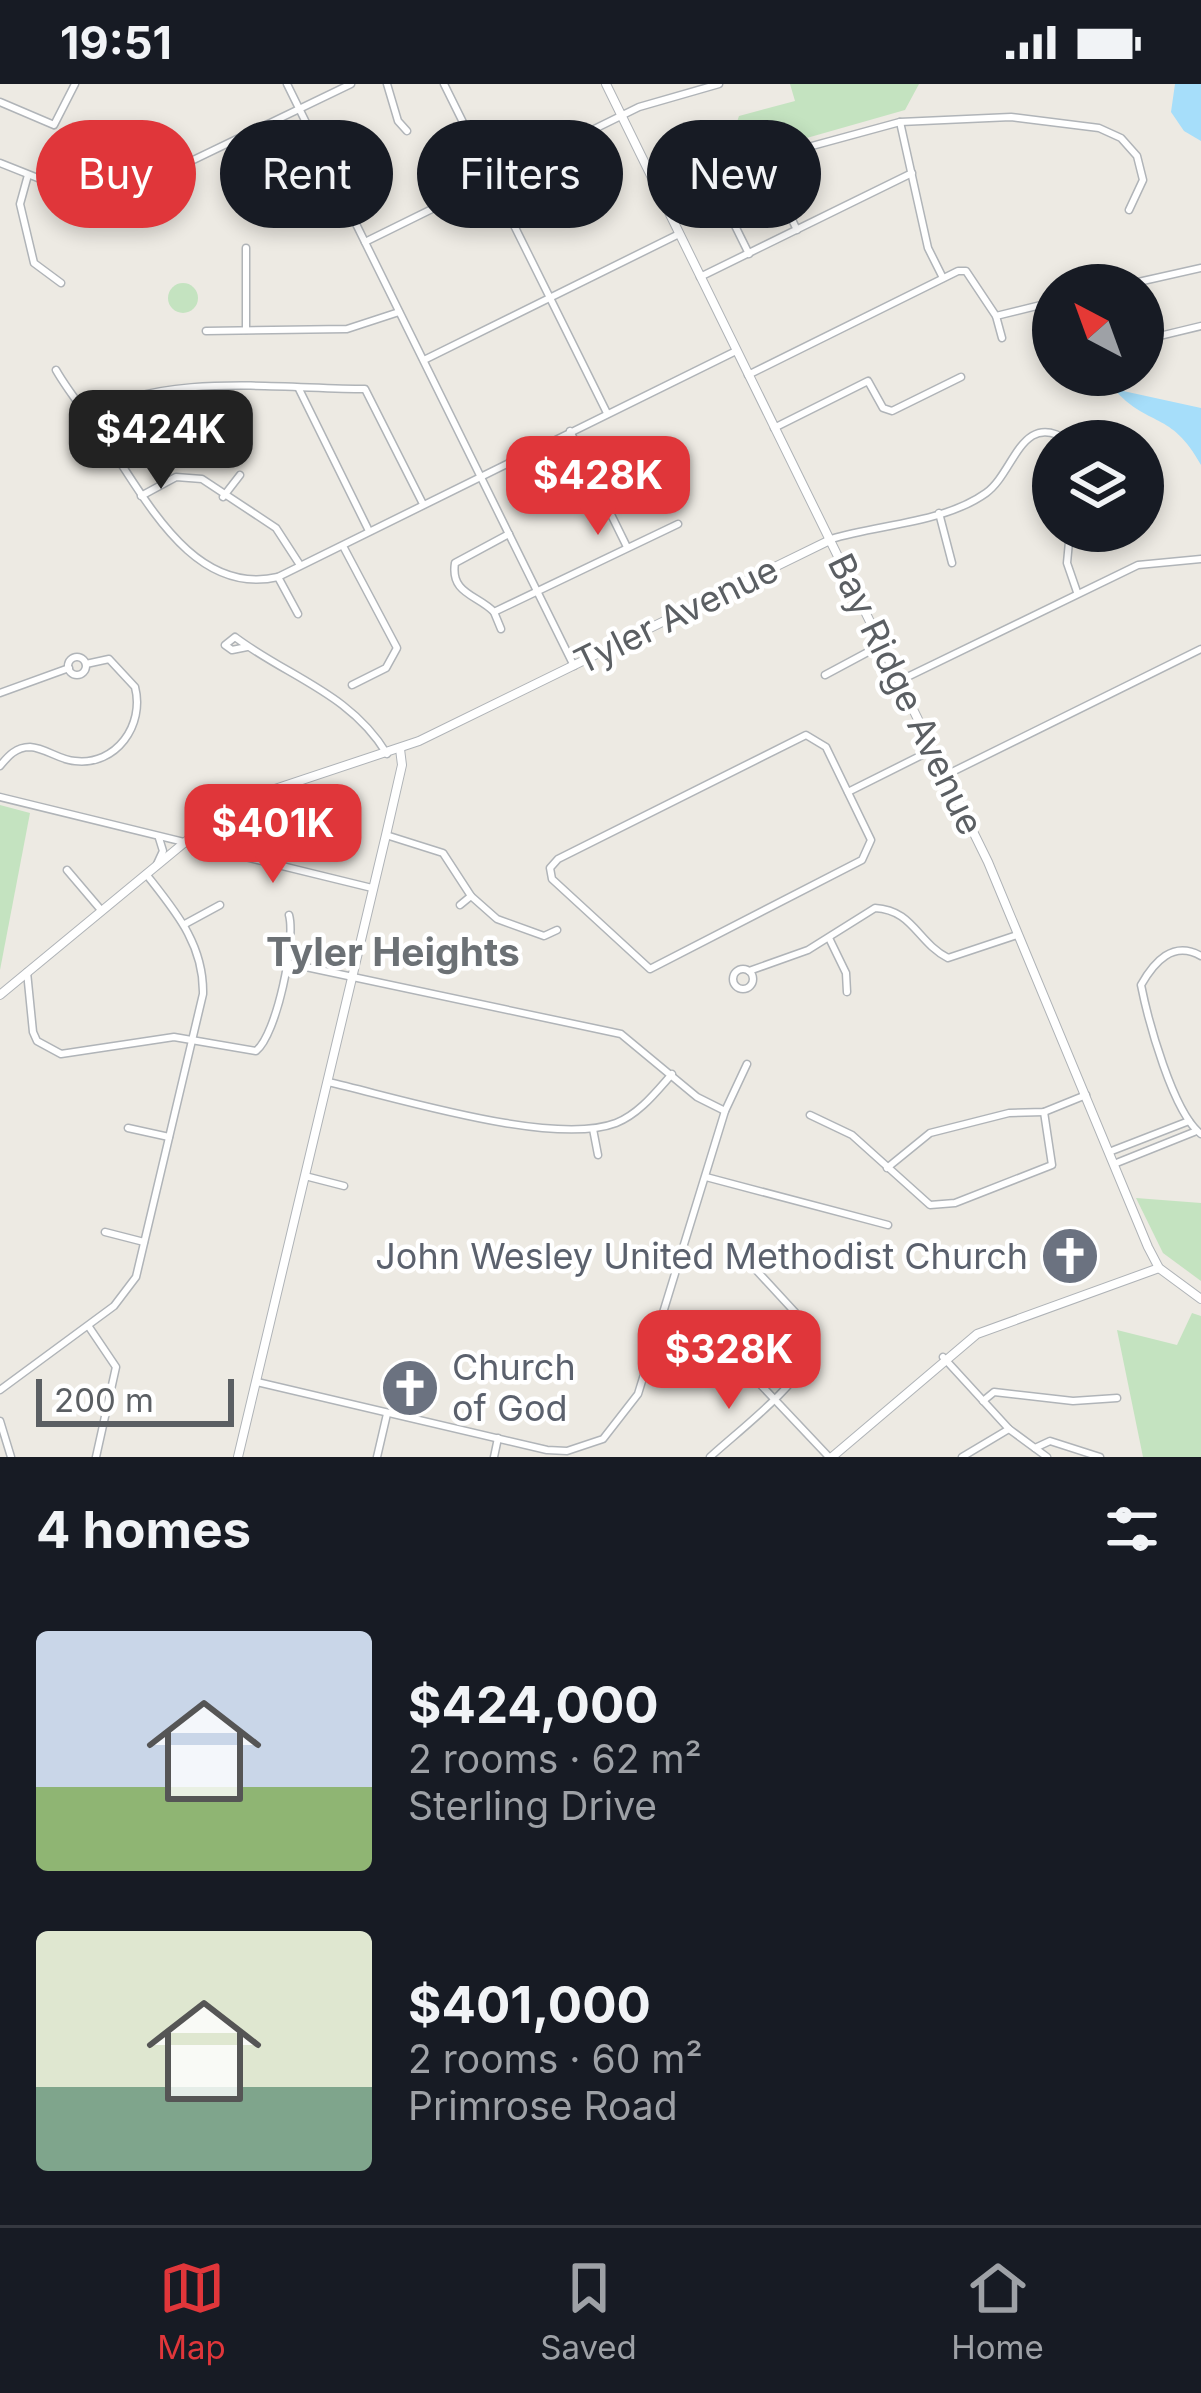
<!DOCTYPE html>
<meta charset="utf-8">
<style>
:root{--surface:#171b24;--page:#242831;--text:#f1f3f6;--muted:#9ea1a6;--line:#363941;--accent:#e0363a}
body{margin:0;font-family:Inter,sans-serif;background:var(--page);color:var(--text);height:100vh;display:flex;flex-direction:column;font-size:45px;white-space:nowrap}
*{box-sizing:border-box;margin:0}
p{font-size:39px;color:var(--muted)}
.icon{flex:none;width:66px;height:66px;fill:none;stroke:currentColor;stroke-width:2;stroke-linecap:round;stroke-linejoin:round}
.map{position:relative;height:1373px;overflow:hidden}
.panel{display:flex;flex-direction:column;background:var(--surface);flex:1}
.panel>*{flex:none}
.guide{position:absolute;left:36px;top:36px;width:1131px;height:108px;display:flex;gap:24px}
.needle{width:78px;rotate:319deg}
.tools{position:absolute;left:1032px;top:180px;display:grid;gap:24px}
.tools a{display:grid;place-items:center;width:132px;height:132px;border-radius:50%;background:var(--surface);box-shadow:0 6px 18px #0003;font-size:60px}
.scale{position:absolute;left:36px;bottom:30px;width:198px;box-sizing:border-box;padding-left:12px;border:6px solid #5b5f63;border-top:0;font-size:33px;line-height:42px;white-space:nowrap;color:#5b5f63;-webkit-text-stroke:9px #fff;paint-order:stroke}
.price{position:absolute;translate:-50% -102px;padding:0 27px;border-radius:24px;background:var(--accent);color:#fff;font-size:39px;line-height:78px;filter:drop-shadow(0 3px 6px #0008)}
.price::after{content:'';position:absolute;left:50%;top:72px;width:36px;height:27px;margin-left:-18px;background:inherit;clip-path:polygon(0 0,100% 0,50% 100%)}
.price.selected{background:#222;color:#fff}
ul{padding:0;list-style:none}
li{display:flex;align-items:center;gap:36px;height:300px;padding:0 36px}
li span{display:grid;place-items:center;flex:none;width:336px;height:240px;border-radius:12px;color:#555}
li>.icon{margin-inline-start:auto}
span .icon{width:144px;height:144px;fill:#fffc;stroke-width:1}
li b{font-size:51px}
h2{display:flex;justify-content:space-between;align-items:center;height:144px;padding:0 36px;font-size:51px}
.chip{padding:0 42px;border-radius:54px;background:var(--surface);box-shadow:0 6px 18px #0003;font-size:42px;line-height:108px}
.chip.selected{background:var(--accent);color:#fff}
.status{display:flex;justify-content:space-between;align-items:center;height:84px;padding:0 60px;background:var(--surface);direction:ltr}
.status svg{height:33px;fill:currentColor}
.tabs{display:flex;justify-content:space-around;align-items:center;height:168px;border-top:3px solid var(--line);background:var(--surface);font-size:33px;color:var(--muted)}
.tabs a{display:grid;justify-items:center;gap:6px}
.tabs .selected{color:var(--accent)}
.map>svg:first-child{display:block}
.green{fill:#c4e3c0}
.water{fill:#a6defa}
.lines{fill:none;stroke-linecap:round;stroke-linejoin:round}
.street-casing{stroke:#b0b4b8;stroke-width:9}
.secondary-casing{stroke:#afb3b7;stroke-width:10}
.street{stroke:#fff;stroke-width:6}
.secondary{stroke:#fff;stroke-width:8}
.labels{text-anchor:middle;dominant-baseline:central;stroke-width:9;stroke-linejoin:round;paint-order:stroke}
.street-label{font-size:36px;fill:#5b5f63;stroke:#fff}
.worship-label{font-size:36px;fill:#5b616d;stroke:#fff;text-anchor:end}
.neighbourhood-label{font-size:39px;font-weight:bold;fill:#6c7175;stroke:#fff}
</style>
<div class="status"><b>19:51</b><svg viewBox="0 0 49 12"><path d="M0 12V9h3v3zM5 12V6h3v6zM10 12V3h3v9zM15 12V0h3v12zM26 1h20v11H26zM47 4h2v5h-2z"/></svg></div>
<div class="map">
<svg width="1201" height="1373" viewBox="0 0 1201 1373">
<rect width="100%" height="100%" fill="#edeae3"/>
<g class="green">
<path d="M790 0H919L905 26 660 96 652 76C691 79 727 72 739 32L795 17Z"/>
<circle cx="183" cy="214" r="15"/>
<path d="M0 721 30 729 0 886Z"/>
<path d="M1136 1114 1201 1119V1197L1163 1169Z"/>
<path d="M1192 1229 1201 1232V1373H1143L1117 1246 1177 1261Z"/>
</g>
<g class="water">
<path d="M1175 0H1201V57L1184 47 1171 28Z"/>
<path d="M1114 305 1201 324V381C1171 326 1148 344 1114 305Z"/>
</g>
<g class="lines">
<g class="street-casing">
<g id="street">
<path d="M287 0 574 582"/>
<path d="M387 0 398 37 407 47"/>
<path d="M444 0 607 329"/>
<path d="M0 18 54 41 75 0"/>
<path d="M900 38 928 164 943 194"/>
<path d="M763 75 797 146"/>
<path d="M0 79 73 108 129 107 351 0"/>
<path d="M28 91 20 120 34 179 61 199"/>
<path d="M710 91 749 170"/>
<path d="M658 104 900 38 1011 33 1099 44 1121 54 1137 72 1143 96 1129 126"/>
<path d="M365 158 639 23 719 0"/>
<path d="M246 164V246"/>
<path d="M700 193 912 89"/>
<path d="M1125 201 1201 184"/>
<path d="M996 232 1053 218"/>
<path d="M206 247 347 245 399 228"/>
<path d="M1143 256 1201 242"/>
<path d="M424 276 679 150"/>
<path d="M56 286C73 316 98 342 116 372 153 428 199 511 278 493L736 267"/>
<path d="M748 291 958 187H966L996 232 1002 254"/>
<path d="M299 305 369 447"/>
<path d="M90 333C157 287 284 305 365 305L423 420"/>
<path d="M774 344 868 297 883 324 892 327 961 293"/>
<path d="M570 347 627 463"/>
<path d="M141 412 176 393 202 395 276 444 300 481"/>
<path d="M223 413 240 391"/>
<path d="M939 429 952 479"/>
<path d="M1070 447 1067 479 1077 508"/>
<path d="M509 450 455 479C450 510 478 511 494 528L678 440"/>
<path d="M831 455C880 440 944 439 986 409 1015 388 1021 325 1069 357"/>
<path d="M343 462 397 564 386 584 352 601"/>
<path d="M278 493 298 530"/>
<path d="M494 528 501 545"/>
<path d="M247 563 232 566 225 561 235 553C288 593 350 609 387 670"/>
<circle cx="77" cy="582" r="9"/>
<path d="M825 591 881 561"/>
<path d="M899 597 1138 481 1201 475"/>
<path d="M0 609 69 584"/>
<path d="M806 651 826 663 871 756 862 776 650 885 552 795 550 784 558 775Z"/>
<path d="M0 682C8 672 16 663 30 663 46 664 59 676 75 677 116 682 145 641 135 603L109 575 86 580"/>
<path d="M946 691 1201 565"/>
<path d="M848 708 932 666"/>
<path d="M0 713 372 804"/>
<path d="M386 751 443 769 471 812 497 835 544 852 557 846"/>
<path d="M157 780 163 767 159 754"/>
<path d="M67 786 101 826"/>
<path d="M460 821 471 812"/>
<path d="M185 840 220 821"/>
<path d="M829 854 846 889 847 908"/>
<path d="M1201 872C1173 856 1154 878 1141 901 1148 936 1173 1029 1201 1050"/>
<path d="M287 879 621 950 697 1013 725 1027"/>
<circle cx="743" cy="895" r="10"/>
<path d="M749 887 808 866 875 824C913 826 917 858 948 874L1017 851"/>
<path d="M27 888 33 948 37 957 61 970 174 953 256 967C277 950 296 856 289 831"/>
<path d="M328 998C395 1013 553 1063 616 1039 639 1030 656 1008 672 990"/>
<path d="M810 1031 852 1051 930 1121 955 1119 1052 1081 1044 1028"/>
<path d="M128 1044 169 1053"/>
<path d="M593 1045 598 1071"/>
<path d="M1109 1068 1189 1037"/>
<path d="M1114 1080 1194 1048"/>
<path d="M887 1084 930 1049 1009 1029 1044 1028 1086 1011"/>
<path d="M305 1092 344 1102"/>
<path d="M706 1093 888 1141"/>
<path d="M105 1148 144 1158"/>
<path d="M89 1243 116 1283 96 1373"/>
<path d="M658 1245 742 1281 829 1373"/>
<path d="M943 1273 1009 1345 1047 1373"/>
<path d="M257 1298 547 1366 567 1367 603 1355 638 1310 725 1027 747 980"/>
<path d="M0 1306 114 1222 136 1193 203 910C204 860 175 827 146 790"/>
<path d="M983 1317 994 1308 1073 1317 1117 1314"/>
<path d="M0 1337 11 1373"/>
<path d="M1035 1364 1050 1357 1100 1373"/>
<path d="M377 1373 387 1330"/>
<path d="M494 1373 498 1354"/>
<path d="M710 1373C742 1344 797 1303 814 1264L805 1239 746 1175"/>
<path d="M962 1373 1009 1345"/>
</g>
</g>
<g class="secondary-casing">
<g id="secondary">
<path d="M606 0 988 778 1148 1163 1159 1184 1201 1215"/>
<path d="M0 911 207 740 248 714 419 657 830 456"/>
<path d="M238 1373 386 751 402 681 400 665"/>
<path d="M832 1373 977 1250 1159 1184"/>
</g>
</g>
<use href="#street" class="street"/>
<use href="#secondary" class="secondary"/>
</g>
<defs>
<g id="church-disc" transform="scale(3)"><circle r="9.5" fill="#6b7280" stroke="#fff"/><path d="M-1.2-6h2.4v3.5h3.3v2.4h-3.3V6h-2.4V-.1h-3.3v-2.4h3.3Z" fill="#fff"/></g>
</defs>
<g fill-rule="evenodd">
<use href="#church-disc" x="1070" y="1172"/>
<use href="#church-disc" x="410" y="1304"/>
</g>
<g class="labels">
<g class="street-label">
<text transform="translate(676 531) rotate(-26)">Tyler Avenue</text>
<text transform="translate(906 610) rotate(64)">Bay Ridge Avenue</text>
</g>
<g class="worship-label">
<text x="1028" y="1172">John Wesley United Methodist Church</text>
<text x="452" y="1283" text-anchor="start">Church<tspan x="452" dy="41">of God</tspan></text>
</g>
<g class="neighbourhood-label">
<text x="393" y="867">Tyler Heights</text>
</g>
</g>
</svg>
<div class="tools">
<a><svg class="needle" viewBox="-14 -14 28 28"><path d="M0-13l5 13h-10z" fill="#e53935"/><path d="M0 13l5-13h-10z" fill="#9ea1a6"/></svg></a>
<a><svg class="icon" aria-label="layers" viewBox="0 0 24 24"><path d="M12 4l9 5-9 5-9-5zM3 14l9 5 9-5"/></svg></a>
</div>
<div class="scale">200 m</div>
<b class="price selected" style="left:161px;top:408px">$424K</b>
<b class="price" style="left:598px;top:454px">$428K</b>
<b class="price" style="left:273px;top:802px">$401K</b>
<b class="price" style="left:729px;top:1328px">$328K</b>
<div class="guide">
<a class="chip selected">Buy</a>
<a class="chip">Rent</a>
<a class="chip">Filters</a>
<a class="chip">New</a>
</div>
</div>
<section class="panel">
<h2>4 homes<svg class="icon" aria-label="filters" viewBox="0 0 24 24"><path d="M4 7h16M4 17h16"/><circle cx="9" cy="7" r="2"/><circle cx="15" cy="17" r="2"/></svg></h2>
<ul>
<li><span style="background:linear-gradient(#c9d6e8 65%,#8fb573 0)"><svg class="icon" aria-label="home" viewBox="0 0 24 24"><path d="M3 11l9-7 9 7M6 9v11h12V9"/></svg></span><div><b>$424,000</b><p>2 rooms · 62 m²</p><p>Sterling Drive</p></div></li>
<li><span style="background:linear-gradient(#dfe7d0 65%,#7fa58c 0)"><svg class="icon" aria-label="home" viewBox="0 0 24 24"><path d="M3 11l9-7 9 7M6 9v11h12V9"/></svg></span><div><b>$401,000</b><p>2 rooms · 60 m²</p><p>Primrose Road</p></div></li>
</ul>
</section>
<nav class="tabs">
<a class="selected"><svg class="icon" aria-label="map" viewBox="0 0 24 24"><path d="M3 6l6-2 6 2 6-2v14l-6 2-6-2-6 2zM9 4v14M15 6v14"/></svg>Map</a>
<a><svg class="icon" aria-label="saved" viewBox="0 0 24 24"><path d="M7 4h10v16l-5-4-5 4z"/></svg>Saved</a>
<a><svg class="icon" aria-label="home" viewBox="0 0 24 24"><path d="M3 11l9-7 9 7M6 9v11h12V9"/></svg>Home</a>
</nav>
